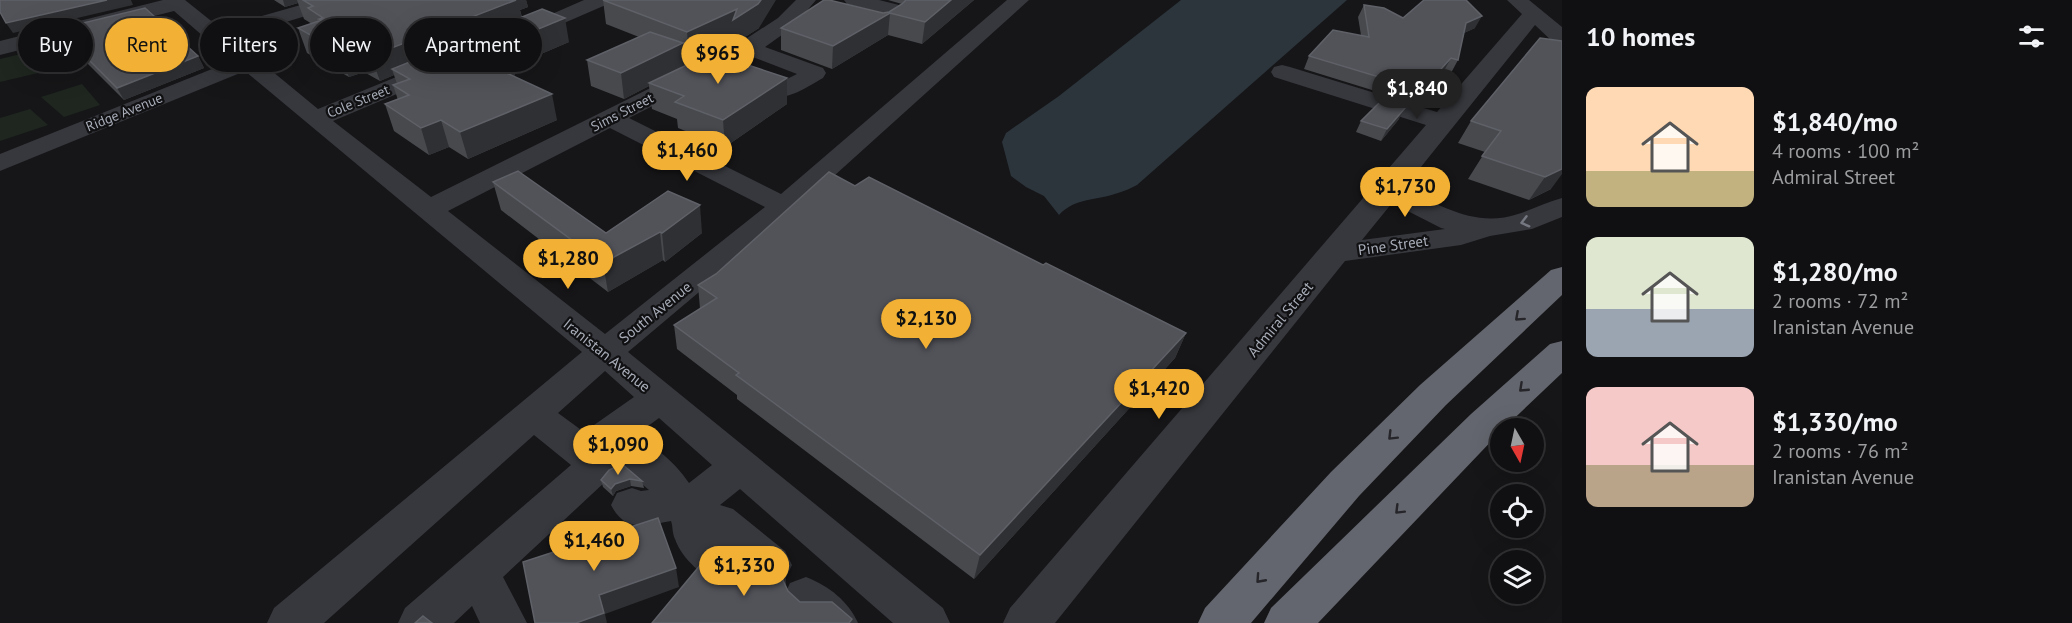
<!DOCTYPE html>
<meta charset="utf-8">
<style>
:root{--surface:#101012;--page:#19191b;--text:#f1f3f6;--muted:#9c9d9f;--line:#303032;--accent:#f2b134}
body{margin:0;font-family:"PT Sans",sans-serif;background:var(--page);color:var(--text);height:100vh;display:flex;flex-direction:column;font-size:22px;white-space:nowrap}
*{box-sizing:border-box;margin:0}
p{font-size:20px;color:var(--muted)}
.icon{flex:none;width:33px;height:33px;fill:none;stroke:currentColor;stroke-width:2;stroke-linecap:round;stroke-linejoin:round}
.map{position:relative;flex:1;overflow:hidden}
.details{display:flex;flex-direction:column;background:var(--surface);width:510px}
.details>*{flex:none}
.hud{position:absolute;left:18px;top:18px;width:570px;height:54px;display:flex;gap:12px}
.needle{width:39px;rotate:171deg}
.tools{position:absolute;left:1490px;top:418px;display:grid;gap:12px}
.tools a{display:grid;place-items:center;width:54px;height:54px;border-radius:50%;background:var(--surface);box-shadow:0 6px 24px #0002,0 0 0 2px var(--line);font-size:30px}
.price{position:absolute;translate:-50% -51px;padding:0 14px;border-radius:21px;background:var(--accent);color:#111;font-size:20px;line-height:39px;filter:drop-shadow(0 2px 3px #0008)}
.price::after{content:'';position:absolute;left:50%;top:36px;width:18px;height:14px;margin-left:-9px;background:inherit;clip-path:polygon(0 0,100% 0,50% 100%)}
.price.current{background:#222;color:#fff}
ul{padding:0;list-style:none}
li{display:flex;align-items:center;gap:18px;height:150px;padding:0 24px}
li span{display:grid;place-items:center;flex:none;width:168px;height:120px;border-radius:12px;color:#555}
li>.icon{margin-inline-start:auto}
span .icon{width:72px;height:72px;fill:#fffc;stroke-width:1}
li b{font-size:26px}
h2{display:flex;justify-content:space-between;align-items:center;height:72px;padding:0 24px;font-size:26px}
.tag{padding:0 21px;border-radius:27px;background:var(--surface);box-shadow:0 6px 24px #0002,0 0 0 2px var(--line);font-size:21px;line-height:54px}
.tag.current{background:var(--accent);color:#111}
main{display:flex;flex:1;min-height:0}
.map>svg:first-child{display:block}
.green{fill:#1e261f}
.water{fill:#2c353c}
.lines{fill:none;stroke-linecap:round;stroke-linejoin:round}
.minor{fill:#37383d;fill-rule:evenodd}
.highway{fill:#63666e;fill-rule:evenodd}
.wall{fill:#47494d}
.shaded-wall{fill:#2f3033}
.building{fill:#525359;stroke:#5f6168;stroke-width:1.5}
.oneway{stroke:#757881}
.oneway2{stroke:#26262a}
.labels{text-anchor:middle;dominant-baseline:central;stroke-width:4.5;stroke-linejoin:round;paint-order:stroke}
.far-street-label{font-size:14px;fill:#a8adb8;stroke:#111113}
.street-label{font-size:15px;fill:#a8adb8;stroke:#111113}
</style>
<main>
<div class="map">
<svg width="1562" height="623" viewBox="0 0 1562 623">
<rect width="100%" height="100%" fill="#161618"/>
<g class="green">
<path d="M29 52 38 73 0 82V59Z"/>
<path d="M82 84 100 105 64 117 41 97Z"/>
<path d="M30 109 48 125 0 141V118Z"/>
</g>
<path class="water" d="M1181 0H1347L1137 185C1131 188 1125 191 1118 193 1096 201 1076 197 1059 215L1044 196 1026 187 1011 176 1002 142 1006 133 1059 96Z"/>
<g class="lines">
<g class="minor">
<path d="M163 0H185L220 28 318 0H349L346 4 232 38 318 109 428 64 436 62 444 64 447 69 444 74 333 121 431 197 735 46 778 18 796 0H816L793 27 765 47 823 68 826 73 823 78C780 103 785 100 739 83L735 78 739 73 747 71 781 82 797 74 750 56 629 118 781 194 1007 0H1029L794 212 628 352 943 608 950 623H893L740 489 720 505 733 509 785 551 792 565 785 579 770 584 755 579 742 568 737 579 722 584C703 577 682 559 675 539 672 533 673 526 671 521 645 525 625 533 611 505L617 493 632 488 641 491 649 490 624 469 611 471 606 481 503 577 527 623H480L472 606 454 623H398L405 608 571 465 534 435 324 623H267L274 608 582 352 245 71 0 171V154L232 61 174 11 0 55V41ZM610 128 765 207 605 334 448 211ZM605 371 634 397 584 432 558 413ZM659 418 712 465 689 483C676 464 655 444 633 437Z"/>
<path d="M584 0H611L608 4 527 39 520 41 513 39 509 35 513 31Z"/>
<path d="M844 0H879L907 7 910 11C894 34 884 34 860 27L857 23 860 19 867 17 878 20 885 13 847 4Z"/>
<path d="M1507 0H1529L1562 27V44L1554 43 1535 25 1404 188C1441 206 1476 228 1518 214 1533 209 1547 202 1562 198V217L1532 229 1490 236 1461 245 1345 261 1055 623H1003L1010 608 1426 125 1274 77 1271 72 1274 67 1282 65 1290 67 1437 112 1522 14ZM1392 203 1441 228 1445 229 1362 240Z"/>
<path d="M806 577C829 586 848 601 858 623H801L790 613 783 598 790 583Z"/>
</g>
<g class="highway">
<path d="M1562 267V295L1446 405 1359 496 1251 623H1198L1205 608 1331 472 1420 385 1551 270Z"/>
<path d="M1562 341V373L1503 429H1500V432L1318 623H1264L1271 608 1471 414 1550 344Z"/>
</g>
</g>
<g class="wall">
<path d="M274 0H526L528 7 520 10 522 17 569 42 520 63 514 76 557 120 468 159 449 147 429 155 394 131 385 104 398 100 393 85 397 84 394 75 380 81 364 72 349 77 307 53 298 28 312 24 304 19 298 3 285 7Z"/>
<path d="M603 0 759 28 734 44V35L689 57 684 55 685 66 724 57V63L787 104 725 147 678 128 677 119 652 109 649 86 624 99 591 86 587 60 639 37 606 24Z"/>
<path d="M888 0H974L922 44 888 35 832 69 781 50V28L883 13 889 12 902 4Z"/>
<path d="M1469 3 1475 28 1464 33 1458 60 1451 73 1444 71 1414 103 1304 69 1309 56 1361 35 1358 17 1364 5 1403 18Z"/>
<path d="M50 31 198 56 204 68 124 100 83 59 66 63 59 51Z"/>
<path d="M1540 38 1551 189 1529 200 1468 179 1485 152 1458 143 1471 121Z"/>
<path d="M1399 119 1381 141 1356 132 1361 121Z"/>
<path d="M493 182 606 233 668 191 702 233 665 262 663 260 608 292 501 210Z"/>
<path d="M855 186 1043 265 1186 333 1175 358 974 579 737 399V395L677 349 674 325 700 309 698 285Z"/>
<path d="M609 470 642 481 644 488 631 486 616 491 613 496 603 487 601 480Z"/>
</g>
<g class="shaded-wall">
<path d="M107 0H131L133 5 13 33 6 23Z"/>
<path d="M283 0H297L298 3 285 7Z"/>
<path d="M503 0H526L528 7 520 10 523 23 392 69 394 75 380 81 371 56Z"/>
<path d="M761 0H776L759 28 734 44V35L689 57 687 32 737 9Z"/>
<path d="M951 0H974L922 44 925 22Z"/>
<path d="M890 13 888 35 832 69 833 46Z"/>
<path d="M1482 16 1475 28 1459 35 1466 23Z"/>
<path d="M565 18 569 42 520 63 506 95 500 70 514 39Z"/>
<path d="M683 43 685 68 649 83V86L624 99 621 73Z"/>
<path d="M76 47 83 59 66 63 59 51Z"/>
<path d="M355 47 364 72 349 77 340 52Z"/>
<path d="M198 56 204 68 124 100 117 88Z"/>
<path d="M724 57 725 82 716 69Z"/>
<path d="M1451 58 1444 71 1414 103 1422 90Z"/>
<path d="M787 78V104L725 147 723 120Z"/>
<path d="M552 94 557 120 468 159 460 132Z"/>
<path d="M1405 108 1399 119 1381 141 1387 129Z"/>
<path d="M441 120 449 147 429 155 421 128Z"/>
<path d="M1562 169V174L1551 189 1529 200 1545 177Z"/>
<path d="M700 205 702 233 665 262 662 233Z"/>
<path d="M660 232 663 260 608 292 603 263Z"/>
<path d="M1186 333 1175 358 974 579 980 555Z"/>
<path d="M630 479 631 486 616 491 613 496 611 489 615 484Z"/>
<path d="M786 564V587L781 576Z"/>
<path d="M676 568 679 587 605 614 607 623H576L599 595Z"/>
</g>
<g class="building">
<path d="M0 0H107L6 23 0 12Z"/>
<path d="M303 0H516L371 56 355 47 340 52 298 28 322 20 319 19 323 18 308 8 313 6Z"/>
<path d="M603 0H761L758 4 733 20 737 9 687 32Z"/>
<path d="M824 0H829L883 13 889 12 902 4 906 0H951L925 22 890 13 833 46 781 28Z"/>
<path d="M1424 0H1466L1482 16 1466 23 1458 60 1451 58 1422 90 1309 56 1333 30 1369 37 1364 5 1384 8 1403 18Z"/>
<path d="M145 8 198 56 117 88 76 47 59 51 50 31Z"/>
<path d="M542 9 565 18 514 39 500 70 552 94 460 132 441 120 421 128 385 104 409 95 393 85 410 79 392 69Z"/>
<path d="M650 32 683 43 621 73 587 60Z"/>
<path d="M1540 38 1562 41V169L1545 177 1482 156 1501 131 1471 121Z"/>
<path d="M712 53 724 57 716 69 730 59 787 78 723 120 675 102 684 96 649 83Z"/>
<path d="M1382 100 1405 108 1387 129 1361 121Z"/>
<path d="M518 171 606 233 668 191 700 205 662 233 660 232 603 263 493 182Z"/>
<path d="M829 172 855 186 869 177 1043 265 1046 263 1186 333 980 555 736 375 739 373 674 325 717 298 698 285 716 274Z"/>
<path d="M622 464 642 481 630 479 615 484 611 489 601 480 609 470Z"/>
<path d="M658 518 676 568 599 595 604 613 576 623H535L523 562Z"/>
<path d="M742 548 753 557 769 563 781 559 786 564 781 576 788 591 800 602H832L852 619 849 623H652L707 557 721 563 736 558Z"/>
<path d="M423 616 432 623H415Z"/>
</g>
<defs><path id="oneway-chevron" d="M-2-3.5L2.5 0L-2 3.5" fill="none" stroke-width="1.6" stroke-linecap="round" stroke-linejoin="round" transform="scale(1.5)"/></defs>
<use class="oneway" href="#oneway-chevron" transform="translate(1525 222) rotate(165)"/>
<g class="oneway2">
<use href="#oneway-chevron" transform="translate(1519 317) rotate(138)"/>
<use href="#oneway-chevron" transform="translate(1523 388) rotate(137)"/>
<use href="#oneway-chevron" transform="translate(1392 436) rotate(135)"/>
<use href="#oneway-chevron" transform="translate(1399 510) rotate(135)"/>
<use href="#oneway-chevron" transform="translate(1260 579) rotate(132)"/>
</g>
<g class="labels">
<g class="far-street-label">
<text transform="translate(358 101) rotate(-22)">Cole Street</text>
<text transform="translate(124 112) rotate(-22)">Ridge Avenue</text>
<text transform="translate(622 112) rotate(-27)">Sims Street</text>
</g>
<g class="street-label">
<text transform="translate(1393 245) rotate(-8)">Pine Street</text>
<text transform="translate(655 312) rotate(-39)">South Avenue</text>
<text transform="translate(1280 319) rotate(-50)">Admiral Street</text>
<text transform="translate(607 355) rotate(39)">Iranistan Avenue</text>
</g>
</g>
</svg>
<div class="tools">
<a><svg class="needle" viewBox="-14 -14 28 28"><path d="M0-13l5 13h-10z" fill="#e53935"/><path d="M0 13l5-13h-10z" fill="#9c9d9f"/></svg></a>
<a><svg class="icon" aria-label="locate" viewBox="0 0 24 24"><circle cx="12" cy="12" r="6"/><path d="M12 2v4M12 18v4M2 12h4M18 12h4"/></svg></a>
<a><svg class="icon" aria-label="layers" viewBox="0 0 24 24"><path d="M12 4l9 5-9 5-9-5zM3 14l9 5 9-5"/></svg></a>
</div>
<b class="price" style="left:718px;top:85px">$965</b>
<b class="price current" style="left:1417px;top:120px">$1,840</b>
<b class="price" style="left:687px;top:182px">$1,460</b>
<b class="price" style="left:1405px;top:218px">$1,730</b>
<b class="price" style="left:568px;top:290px">$1,280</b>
<b class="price" style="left:926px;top:350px">$2,130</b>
<b class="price" style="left:1159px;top:420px">$1,420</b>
<b class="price" style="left:618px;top:476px">$1,090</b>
<b class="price" style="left:594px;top:572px">$1,460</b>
<b class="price" style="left:744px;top:597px">$1,330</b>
<div class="hud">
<a class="tag">Buy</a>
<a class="tag current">Rent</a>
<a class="tag">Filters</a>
<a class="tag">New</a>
<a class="tag">Apartment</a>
</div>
</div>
<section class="details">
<h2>10 homes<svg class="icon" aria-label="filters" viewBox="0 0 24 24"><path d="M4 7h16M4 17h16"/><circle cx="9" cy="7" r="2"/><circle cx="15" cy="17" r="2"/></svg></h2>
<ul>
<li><span style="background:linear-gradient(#ffd9b3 70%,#c2b280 0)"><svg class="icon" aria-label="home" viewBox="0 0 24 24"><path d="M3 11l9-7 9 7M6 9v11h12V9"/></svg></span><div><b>$1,840/mo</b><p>4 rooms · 100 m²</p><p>Admiral Street</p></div></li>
<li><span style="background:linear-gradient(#dfe7d0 60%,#9aa5b1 0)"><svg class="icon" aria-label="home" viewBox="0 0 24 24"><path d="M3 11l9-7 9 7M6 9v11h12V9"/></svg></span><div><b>$1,280/mo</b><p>2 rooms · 72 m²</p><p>Iranistan Avenue</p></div></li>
<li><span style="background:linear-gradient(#f6c9c9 65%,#b9a48a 0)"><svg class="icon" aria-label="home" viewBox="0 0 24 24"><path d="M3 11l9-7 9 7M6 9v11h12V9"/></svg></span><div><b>$1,330/mo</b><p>2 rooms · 76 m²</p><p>Iranistan Avenue</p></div></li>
</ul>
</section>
</main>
